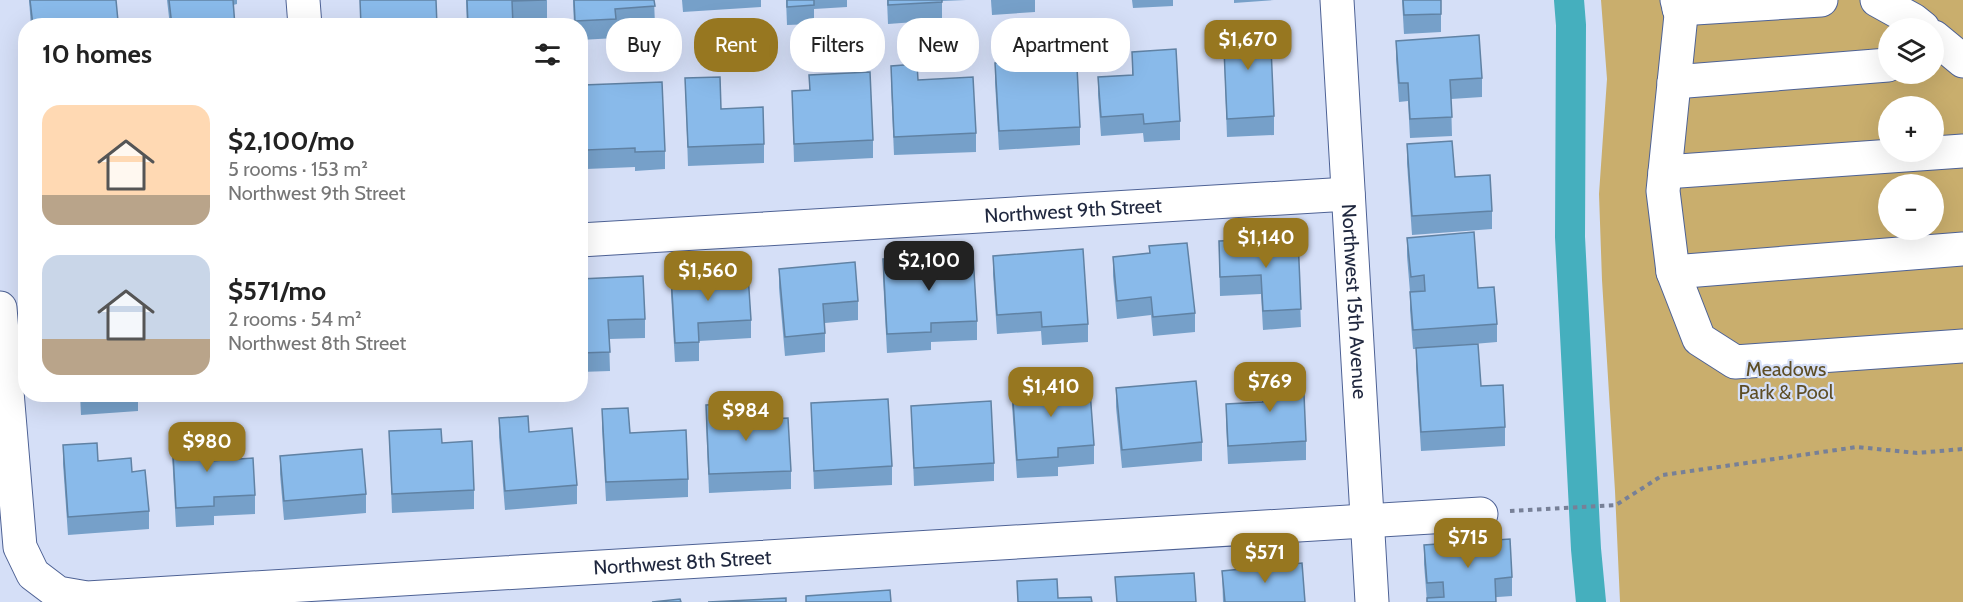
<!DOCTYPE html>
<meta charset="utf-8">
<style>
:root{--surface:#fff;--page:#f2f2f2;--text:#222;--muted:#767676;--accent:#977720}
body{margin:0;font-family:Cabin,sans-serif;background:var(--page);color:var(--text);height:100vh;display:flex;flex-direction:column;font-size:22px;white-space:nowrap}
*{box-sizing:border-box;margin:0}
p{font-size:20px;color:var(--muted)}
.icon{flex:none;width:33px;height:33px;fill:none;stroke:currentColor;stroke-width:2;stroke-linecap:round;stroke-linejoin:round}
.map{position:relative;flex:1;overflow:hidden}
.details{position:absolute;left:18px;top:18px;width:570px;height:384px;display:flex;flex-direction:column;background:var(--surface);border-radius:24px;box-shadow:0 6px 24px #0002}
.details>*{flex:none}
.top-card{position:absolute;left:606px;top:18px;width:570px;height:54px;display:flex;gap:12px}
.controls{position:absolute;left:1878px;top:18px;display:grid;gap:12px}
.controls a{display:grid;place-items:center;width:66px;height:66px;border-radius:50%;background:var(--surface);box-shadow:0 6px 24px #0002;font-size:30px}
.price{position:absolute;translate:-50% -51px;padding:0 14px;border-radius:12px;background:var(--accent);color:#fff;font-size:20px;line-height:39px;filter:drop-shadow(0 2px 3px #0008)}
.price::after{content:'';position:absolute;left:50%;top:36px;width:18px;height:14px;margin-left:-9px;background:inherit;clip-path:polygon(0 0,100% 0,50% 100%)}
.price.current{background:#222;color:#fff}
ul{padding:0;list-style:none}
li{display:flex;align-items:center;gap:18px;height:150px;padding:0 24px}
li span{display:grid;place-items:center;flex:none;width:168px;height:120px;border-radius:18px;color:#555}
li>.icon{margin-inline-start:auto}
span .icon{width:72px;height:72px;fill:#fffc;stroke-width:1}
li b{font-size:26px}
h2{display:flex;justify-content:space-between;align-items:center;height:72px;padding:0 24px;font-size:26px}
.pill{padding:0 21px;border-radius:24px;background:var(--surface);box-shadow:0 6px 24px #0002;font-size:21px;line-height:54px}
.pill.current{background:var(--accent);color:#fff}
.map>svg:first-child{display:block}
.green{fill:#c9ae6d;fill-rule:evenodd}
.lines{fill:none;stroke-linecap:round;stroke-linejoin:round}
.canal{stroke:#45afbe;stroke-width:30}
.minor-casing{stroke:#4e6295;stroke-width:35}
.path{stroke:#778097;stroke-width:4;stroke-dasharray:4.5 4.5;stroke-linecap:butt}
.minor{stroke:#fff;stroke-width:33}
.wall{fill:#76a0c9}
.building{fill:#89baea;stroke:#6082a4;stroke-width:1.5}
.labels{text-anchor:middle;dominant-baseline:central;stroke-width:4.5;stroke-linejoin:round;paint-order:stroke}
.street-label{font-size:20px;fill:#1f273e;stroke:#d5dff7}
.park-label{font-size:20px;fill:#5d4d25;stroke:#d5dff7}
</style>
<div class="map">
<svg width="1963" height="602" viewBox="0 0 1963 602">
<rect width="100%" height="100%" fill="#d5dff7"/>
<path class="green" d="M1601 0H1963V602H1620L1615 491 1602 280 1599 194 1607 79ZM1888 28H1934V74H1888ZM1888 106H1934V152H1888ZM1888 184H1934V230H1888Z"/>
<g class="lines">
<path class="canal" d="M1569 0 1571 25 1570 237 1586 549 1591 602"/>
<g class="minor-casing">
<g id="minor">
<path d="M303 0 305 26"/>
<path id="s1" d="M1337 0 1372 602"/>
<path d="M1677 0 1681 15 1663 191 1673 272 1699 339 1735 362 1963 346"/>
<path d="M1877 0 1913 20 1923 28"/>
<path d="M1679 9 1821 0"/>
<path d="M1934 37 1963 61"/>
<path d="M1674 82 1888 65"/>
<path d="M1665 172 1963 151"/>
<path id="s2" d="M580 240 1348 194"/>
<path d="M1673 272 1963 249"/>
<path id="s3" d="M0 308 20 547 33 574 58 593 87 598 1481 514"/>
</g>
</g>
<path class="path" d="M1510 511 1616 505 1663 475 1857 447 1917 453 1963 449"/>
<use href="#minor" class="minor"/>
</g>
<g class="wall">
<path d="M29 0H116L118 26H31Z"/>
<path d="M167 0H237V4L233 5 235 26H170Z"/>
<path d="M466 0H547V19L513 20V26H467Z"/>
<path d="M573 0H654L655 25 616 27V38L580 40V26H574Z"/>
<path d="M682 0H761V7L683 12Z"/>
<path d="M786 0H847V7L814 9V24L787 25Z"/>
<path d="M887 0H966L942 1V20L888 24Z"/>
<path d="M991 0H1035V12L992 15Z"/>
<path d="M1132 0H1173V6L1133 8Z"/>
<path d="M1234 0H1274L1234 3Z"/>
<path d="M1402 0H1441V32L1404 34Z"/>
<path d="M1223 26 1274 116V135L1227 137Z"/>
<path d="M1396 41 1482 78V97L1451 99 1452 136 1410 138 1408 101 1399 102 1396 59Z"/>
<path d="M1132 52 1180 121V140L1144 142 1143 133 1101 136 1098 95V77L1132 75Z"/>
<path d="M995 63 1036 69 1080 127V145L999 150 995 82Z"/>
<path d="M891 66 918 80 976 133V152L894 155 891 84Z"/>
<path d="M809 75 873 140V158L794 162 792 91 809 90Z"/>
<path d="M685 78 721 109 764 144V163L688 166Z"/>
<path d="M583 85 665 151V169L635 171V167L586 169Z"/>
<path d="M1407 144 1455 177 1492 211V229L1412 235 1407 163Z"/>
<path d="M1298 238 1301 327 1263 330 1261 294 1220 296 1219 241Z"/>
<path d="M1407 238 1478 288 1497 324V342L1438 347 1481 386 1505 427V446L1421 451 1416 367V349H1413L1410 310V292L1407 256Z"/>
<path d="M1149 246 1195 313V332L1153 336 1151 315 1117 319 1113 276V257L1149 253Z"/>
<path d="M993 256 1088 324V342L1042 345 1041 331 997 334 993 274Z"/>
<path d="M883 259 977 321V340L931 342V350L887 353 883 278Z"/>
<path d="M779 269 858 301V320L825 323V352L785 356 779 288Z"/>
<path d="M671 275 697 277 751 320V338L699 341V361L675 362 671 294Z"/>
<path d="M580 279 645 319V338L609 339 610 371 580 372Z"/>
<path d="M1039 372 1065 392 1094 445V464L1058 467V476L1017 478 1012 405V386L1039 384Z"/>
<path d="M1261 373 1306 441V460L1228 464 1226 422V404L1262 402Z"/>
<path d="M1116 388 1202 442V461L1122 468 1116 407Z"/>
<path d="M80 394H138V411L81 415Z"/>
<path d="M811 403 892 466V485L814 489Z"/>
<path d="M706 405 748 420 791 471V489L709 493 706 423Z"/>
<path d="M911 406 994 463V481L914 486Z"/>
<path d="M602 409 630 433 688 479V497L606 501 602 428Z"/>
<path d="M499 418 529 432 577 485V504L505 510 499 437Z"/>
<path d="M389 431 442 443 474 490V509L392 513Z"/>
<path d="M172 435 211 461 255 495V514L214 516V525L176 527 172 454Z"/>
<path d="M63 445 98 461 132 472 149 511V529L68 535 63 464Z"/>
<path d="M280 456 366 494V513L284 520 280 474Z"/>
<path d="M1424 545 1512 577V596L1427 602 1424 564Z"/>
<path d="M1222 571 1305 602H1223Z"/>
</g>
<g class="building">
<path d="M30 0H116L118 21 74 26H33Z"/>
<path d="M169 0H233L235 26H172Z"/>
<path d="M360 0H436L437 26H361Z"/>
<path d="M467 0H546L512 1 513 25 494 26H468Z"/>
<path d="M574 0H654L655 6 615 9 616 19 575 21Z"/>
<path d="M787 0H814V5L787 7Z"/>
<path d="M888 0H942V2L888 5Z"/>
<path d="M1403 0H1441V14L1404 15Z"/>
<path d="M1270 24 1274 116 1227 119 1223 26Z"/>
<path d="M1479 35 1482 78 1450 80 1452 117 1410 119 1408 83H1399L1396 41Z"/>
<path d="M1176 49 1180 121 1144 124 1143 114 1101 117 1098 77 1133 75 1132 52Z"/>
<path d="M1035 61 1036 69 1077 67 1080 127 999 131 995 63Z"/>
<path d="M917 64 918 80 973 77 976 133 894 137 891 66Z"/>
<path d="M870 72 873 140 794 144 792 91 810 90 809 75Z"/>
<path d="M720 77 721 109 763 107 764 144 688 147 685 78Z"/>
<path d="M662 82 665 151 635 152V148L586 150 583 85Z"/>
<path d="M1452 141 1455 177 1490 175 1492 211 1412 216 1407 144Z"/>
<path d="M1474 232 1478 288 1494 287 1497 324 1413 330 1410 292 1425 291 1424 275 1411 277 1407 238Z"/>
<path d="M1298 238 1301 309 1263 311 1261 275 1220 277 1219 241Z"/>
<path d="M1187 243 1195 313 1153 317 1151 297 1117 301 1113 257 1150 253 1149 246Z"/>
<path d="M1083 249 1088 324 1042 327 1041 312 997 315 993 256Z"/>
<path d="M973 255 977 321 931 323V332L887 334 883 259Z"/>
<path d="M855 262 858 301 823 304 825 333 785 337 779 269Z"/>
<path d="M697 273V277L748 274 751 320 698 323 699 342 675 343 671 275Z"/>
<path d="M643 276 645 319 608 320 610 352 580 353V279Z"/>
<path d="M1478 344 1481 386 1503 385 1505 427 1421 432 1416 348Z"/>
<path d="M1064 370 1065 392 1090 391 1094 445 1058 448V457L1017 460 1012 386 1040 384 1039 372Z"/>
<path d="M1303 371 1306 441 1228 446 1226 404 1263 402 1261 373Z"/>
<path d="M1196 381 1202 442 1122 450 1116 388Z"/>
<path d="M81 394H108L81 396Z"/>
<path d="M888 399 892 466 814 471 811 403Z"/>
<path d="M991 401 994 463 914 468 911 406Z"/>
<path d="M747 403 748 420 788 418 791 471 709 474 706 405Z"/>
<path d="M628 408 630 433 686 430 688 479 606 482 602 409Z"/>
<path d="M528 416 529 432 572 428 577 485 505 491 499 418Z"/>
<path d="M441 429 442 443 472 441 474 490 392 494 389 431Z"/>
<path d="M210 432 211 461 253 458 255 495 214 497V506L176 508 172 435Z"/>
<path d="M97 443 98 461 131 458 132 472 145 470 149 511 68 517 63 445Z"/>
<path d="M362 449 366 494 284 501 280 456Z"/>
<path d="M1510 539 1512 577 1495 579 1496 602H1427V598L1444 597 1443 582 1427 583 1424 545Z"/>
<path d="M1302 563 1305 602H1225L1222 571Z"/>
<path d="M1194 573 1196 602H1117L1115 577Z"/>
<path d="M1057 579 1058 598 1091 597 1092 602H1018L1017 581Z"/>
<path d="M890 590 891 602H806V596Z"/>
<path d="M786 598V602H708Z"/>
<path d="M680 599 681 602H652Z"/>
</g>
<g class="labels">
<g class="street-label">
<text stroke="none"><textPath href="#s2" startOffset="494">Northwest 9th Street</textPath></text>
<text stroke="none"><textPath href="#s1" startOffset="302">Northwest 15th Avenue</textPath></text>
<text stroke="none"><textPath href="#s3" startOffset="927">Northwest 8th Street</textPath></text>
</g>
<g class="park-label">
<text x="1786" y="369">Meadows<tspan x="1786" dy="23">Park &amp; Pool</tspan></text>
</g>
</g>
</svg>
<div class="controls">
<a><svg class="icon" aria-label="layers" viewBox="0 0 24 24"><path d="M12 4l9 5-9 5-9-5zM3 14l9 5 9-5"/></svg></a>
<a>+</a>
<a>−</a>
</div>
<b class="price" style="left:1248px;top:71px">$1,670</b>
<b class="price" style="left:1266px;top:269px">$1,140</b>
<b class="price current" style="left:929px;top:292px">$2,100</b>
<b class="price" style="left:708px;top:302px">$1,560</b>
<b class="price" style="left:1270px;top:413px">$769</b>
<b class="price" style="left:1051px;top:418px">$1,410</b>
<b class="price" style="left:746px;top:442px">$984</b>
<b class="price" style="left:207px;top:473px">$980</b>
<b class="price" style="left:1468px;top:569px">$715</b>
<b class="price" style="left:1265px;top:584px">$571</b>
<div class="top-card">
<a class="pill">Buy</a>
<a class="pill current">Rent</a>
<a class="pill">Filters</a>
<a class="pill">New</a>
<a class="pill">Apartment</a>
</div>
<section class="details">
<h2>10 homes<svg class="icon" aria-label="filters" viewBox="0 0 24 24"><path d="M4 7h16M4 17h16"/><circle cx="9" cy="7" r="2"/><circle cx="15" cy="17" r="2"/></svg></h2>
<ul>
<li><span style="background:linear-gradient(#ffd9b3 75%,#b9a48a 0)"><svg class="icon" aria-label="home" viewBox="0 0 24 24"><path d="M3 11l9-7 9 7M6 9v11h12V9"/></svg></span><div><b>$2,100/mo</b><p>5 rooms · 153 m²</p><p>Northwest 9th Street</p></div></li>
<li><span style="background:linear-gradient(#c9d6e8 70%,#b9a48a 0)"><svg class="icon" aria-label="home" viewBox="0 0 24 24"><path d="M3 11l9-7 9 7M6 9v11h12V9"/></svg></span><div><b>$571/mo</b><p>2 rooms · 54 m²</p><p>Northwest 8th Street</p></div></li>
</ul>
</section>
</div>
